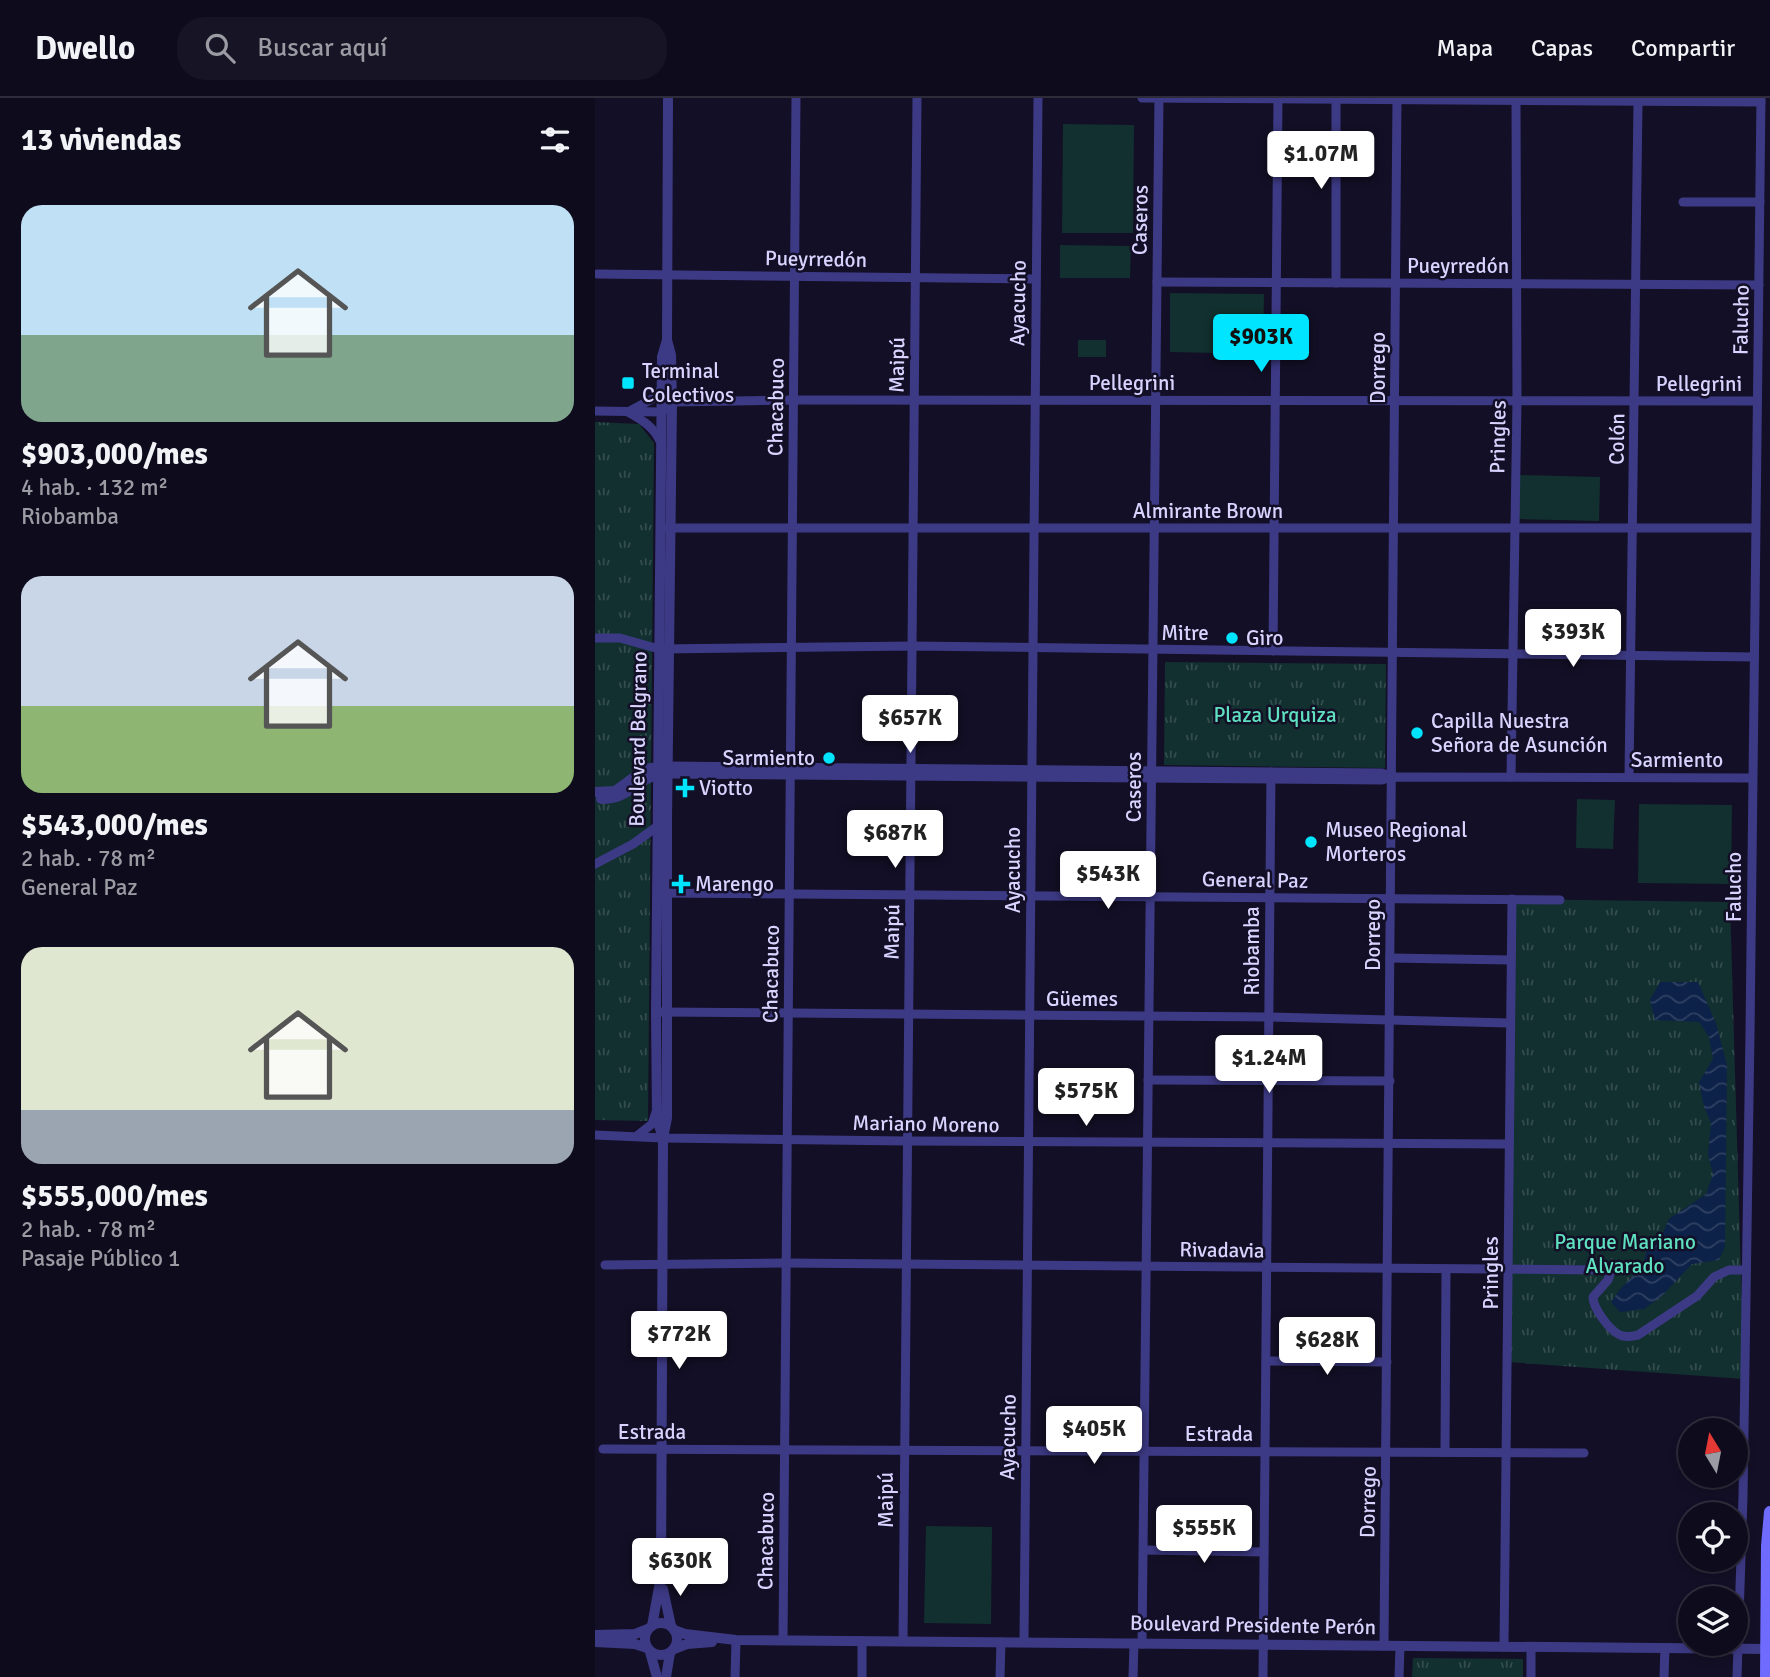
<!DOCTYPE html>
<html lang="es">
<meta charset="utf-8">
<style>
:root{--surface:#0e0b1c;--page:#171425;--text:#f1f3f6;--muted:#9b9ba3;--line:#2e2b3b;--accent:#00e5ff}
body{margin:0;font-family:Signika,sans-serif;background:var(--page);color:var(--text);height:100vh;display:flex;flex-direction:column;font-size:26px;white-space:nowrap}
*{box-sizing:border-box;margin:0}
p{font-size:23px;color:var(--muted)}
.icon{flex:none;width:38px;height:38px;fill:none;stroke:currentColor;stroke-width:2;stroke-linecap:round;stroke-linejoin:round}
.map{position:relative;flex:1;overflow:hidden}
.drawer{display:flex;flex-direction:column;background:var(--surface);width:595px}
.drawer>*{flex:none}
.needle{width:46px;rotate:350deg}
.fabs{position:absolute;left:1083px;top:1320px;display:grid;gap:14px}
.fabs a{display:grid;place-items:center;width:70px;height:70px;border-radius:50%;background:var(--surface);box-shadow:0 4px 10px #0003,0 0 0 2px var(--line);font-size:35px}
.price{position:absolute;translate:-50% -60px;padding:0 16px;border-radius:7px;background:#fff;color:#222;font-size:23px;line-height:46px;filter:drop-shadow(0 2px 4px #0008)}
.price::after{content:'';position:absolute;left:50%;top:42px;width:21px;height:16px;margin-left:-10px;background:inherit;clip-path:polygon(0 0,100% 0,50% 100%)}
.price.active{background:var(--accent);color:#111}
ul{padding:0;list-style:none}
li{display:grid;align-content:center;gap:14px;height:371px;padding:0 21px}
li span{display:grid;place-items:center;height:217px;border-radius:21px;color:#555}
li>.icon{margin-inline-start:auto}
span .icon{width:126px;height:126px;fill:#fffc;stroke-width:1}
li b{font-size:30px}
h2{display:flex;justify-content:space-between;align-items:center;height:84px;padding:0 21px;font-size:30px}
header{display:flex;align-items:center;gap:42px;box-sizing:border-box;height:98px;padding:0 35px;background:var(--surface);border-bottom:2px solid var(--line)}
header strong{font-size:33px}
nav{display:flex;gap:38px;margin-inline-start:auto;font-size:24px}
.search{width:490px;height:63px;background:var(--page);display:flex;align-items:center;gap:18px;box-sizing:border-box;padding:0 24px;border-radius:28px;color:var(--muted);font-size:26px}
main{display:flex;flex:1;min-height:0}
.map>svg:first-child{display:block}
.park{fill:url(#park-tufts)}
.pitch{fill:#12302f}
.water{fill:url(#water-waves)}
.lines{fill:none;stroke-linecap:round;stroke-linejoin:round}
.minor{stroke:#3d3a85;stroke-width:9}
.tertiary{stroke:#3d3a85;stroke-width:10}
.secondary{stroke:#6f6bff;stroke-width:12}
.poi-dot{fill:#00e5ff;stroke:#130f26;stroke-width:2.5}
.labels{text-anchor:middle;dominant-baseline:central;stroke-width:5;stroke-linejoin:round;paint-order:stroke}
.street-label{font-size:21px;fill:#d9d4ff;stroke:#130f26}
.poi-label{font-size:21px;fill:#d9d4ff;stroke:#130f26;text-anchor:start}
.park-label{font-size:21px;fill:#5fe0c0;stroke:#130f26}
</style>
<header>
<strong>Dwello</strong>
<div class="search"><svg class="icon" aria-label="search" viewBox="0 0 24 24"><circle cx="10" cy="10" r="6"/><path d="M15 15l6 6"/></svg>Buscar aquí</div>
<nav><a>Mapa</a><a>Capas</a><a>Compartir</a></nav>
</header>
<main>
<section class="drawer">
<h2>13 viviendas<svg class="icon" aria-label="filters" viewBox="0 0 24 24"><path d="M4 7h16M4 17h16"/><circle cx="9" cy="7" r="2"/><circle cx="15" cy="17" r="2"/></svg></h2>
<ul>
<li><span style="background:linear-gradient(#bfe0f5 60%,#7fa58c 0)"><svg class="icon" aria-label="home" viewBox="0 0 24 24"><path d="M3 11l9-7 9 7M6 9v11h12V9"/></svg></span><div><b>$903,000/mes</b><p>4 hab. · 132 m²</p><p>Riobamba</p></div></li>
<li><span style="background:linear-gradient(#c9d6e8 60%,#8fb573 0)"><svg class="icon" aria-label="home" viewBox="0 0 24 24"><path d="M3 11l9-7 9 7M6 9v11h12V9"/></svg></span><div><b>$543,000/mes</b><p>2 hab. · 78 m²</p><p>General Paz</p></div></li>
<li><span style="background:linear-gradient(#dfe7d0 75%,#9aa5b1 0)"><svg class="icon" aria-label="home" viewBox="0 0 24 24"><path d="M3 11l9-7 9 7M6 9v11h12V9"/></svg></span><div><b>$555,000/mes</b><p>2 hab. · 78 m²</p><p>Pasaje Público 1</p></div></li>
</ul>
</section>
<div class="map">
<svg width="1175" height="1579" viewBox="0 0 1175 1579">
<defs>
<pattern id="park-tufts" width="24" height="20" patternUnits="userSpaceOnUse" patternTransform="scale(1.75)"><rect width="24" height="20" fill="#12302f"/><path d="M3 7l-1-3M5 7V3M7 7l1-3M15 17l-1-3M17 17v-4M19 17l1-3" fill="none" stroke="#344d4e"/></pattern>
<pattern id="water-waves" width="16" height="10" patternUnits="userSpaceOnUse" patternTransform="scale(1.75)"><rect width="16" height="10" fill="#0c2248"/><path d="M0 5q4-4 8 0t8 0" fill="none" stroke="#2f4163"/></pattern>
</defs>
<rect width="100%" height="100%" fill="#130f26"/>
<g class="park">
<path d="M0 324 44 326 59 345 53 1023 0 1022Z"/>
<path d="M570 564 791 566 790 670 569 667Z"/>
<path d="M917 801 1135 804 1149 1281 913 1264Z"/>
<path d="M818 1560 928 1561V1579H817Z"/>
</g>
<g class="pitch">
<path d="M468 26 539 27 538 135H467Z"/>
<path d="M465 147 536 148 535 180H465Z"/>
<path d="M575 195 669 196 668 256 575 254Z"/>
<rect x="483" y="242" width="28" height="17"/>
<path d="M924 377 1005 379 1004 423 923 421Z"/>
<path d="M982 701 1020 702 1018 751 981 750Z"/>
<path d="M1044 706 1137 707 1136 786 1043 785Z"/>
<path d="M331 1428 397 1429 396 1526 329 1525Z"/>
</g>
<path class="water" d="M1065 884H1103L1121 925 1132 967 1130 1148 1124 1162 1097 1166 1067 1198 1049 1211 1025 1214 1016 1204 1026 1190 1047 1169 1053 1148 1066 1139 1074 1121 1111 1096 1118 1076 1113 1057 1116 1025 1109 1009 1104 984 1118 961 1114 939 1104 924 1060 922 1055 902Z"/>
<g class="lines">
<g class="minor">
<path d="M547 0 1166 4"/>
<path d="M741 2V185"/>
<path d="M1088 104H1165"/>
<path d="M2 176 441 181"/>
<path d="M562 184 1164 187"/>
<path d="M0 313 67 314 77 304 199 302 1162 303"/>
<path d="M65 343C58 328 47 322 33 314L59 300 67 290"/>
<path d="M70 430H1160"/>
<path d="M0 540H25L64 551 318 548 1159 559"/>
<path d="M678 553 683 0"/>
<path d="M73 668 787 675 797 679"/>
<path d="M73 676 787 682 797 679 1157 680"/>
<path d="M916 679 922 303 921 0"/>
<path d="M1034 679 1043 4"/>
<path d="M0 766 38 746 67 725"/>
<path d="M67 795 965 802"/>
<path d="M795 860 916 862"/>
<path d="M66 914 674 919 914 925"/>
<path d="M553 982 795 983"/>
<path d="M0 1037 68 1040 312 1043 914 1046"/>
<path d="M43 1037 57 1026 61 1014"/>
<path d="M10 1167 191 1165 1005 1172 1014 1173 1015 1176 1013 1182 998 1199C998 1210 1014 1232 1025 1237 1031 1240 1038 1238 1043 1237L1102 1198 1119 1179 1134 1172H1151"/>
<path d="M672 1263 792 1264"/>
<path d="M8 1351 989 1355"/>
<path d="M850 1354 851 1172"/>
<path d="M549 1452 669 1454"/>
<path d="M188 1542 201 0"/>
<path d="M267 1543V1579"/>
<path d="M308 1543 322 0"/>
<path d="M429 1544 443 0"/>
<path d="M547 1546 564 0"/>
<path d="M789 1548 802 0"/>
<path d="M909 1549 917 801"/>
<path d="M140 1579 141 1542"/>
<path d="M405 1579 406 1544"/>
<path d="M538 1579 539 1545"/>
<path d="M668 1579 676 674"/>
<path d="M804 1579 805 1548"/>
<path d="M936 1579V1549"/>
<path d="M1069 1579 1070 1550"/>
<path d="M1142 1579 1148 1399 1155 935 1166 0"/>
</g>
<g class="tertiary">
<path d="M0 694 20 693 50 671 70 668"/>
<path d="M6 701C36 701 41 680 67 676"/>
<path d="M67 1037 62 1021 61 915 67 259 72 242 73 0"/>
<path d="M68 1491 76 1528"/>
<circle cx="66" cy="1541" r="16"/>
<path d="M57 1528 66 1478 68 1040 72 1020V722L77 304 76 257 72 242"/>
<path d="M79 1532 90 1536 141 1542 1175 1551"/>
<path d="M0 1537 40 1536 53 1531"/>
<path d="M0 1544 40 1546 52 1550"/>
<path d="M79 1551 92 1546 117 1544"/>
<path d="M55 1554 62 1579"/>
<path d="M71 1579 75 1555"/>
</g>
<path class="secondary" d="M1171 1579 1172 1448 1175 1414"/>
</g>
<g class="poi-dot">
<rect x="26" y="278" width="14" height="14" rx="3.5"/>
<circle cx="637" cy="540" r="7"/>
<circle cx="822" cy="635" r="7"/>
<circle cx="234" cy="660" r="7"/>
<path d="M86.5 679.5h7v7h7v7h-7v7h-7v-7h-7v-7h7z"/>
<circle cx="716" cy="744" r="7"/>
<path d="M82.5 775.5h7v7h7v7h-7v7h-7v-7h-7v-7h7z"/>
</g>
<g class="labels">
<g class="street-label">
<text transform="translate(545 122) rotate(-89)">Caseros</text>
<text transform="translate(221 161) rotate(1)">Pueyrredón</text>
<text x="863" y="168">Pueyrredón</text>
<text transform="translate(423 205) rotate(-89)">Ayacucho</text>
<text transform="translate(1146 222) rotate(-89)">Falucho</text>
<text transform="translate(302 267) rotate(-89)">Maipú</text>
<text transform="translate(783 270) rotate(-90)">Dorrego</text>
<text x="537" y="285">Pellegrini</text>
<text x="1104" y="286">Pellegrini</text>
<text transform="translate(181 309) rotate(-89)">Chacabuco</text>
<text transform="translate(903 339) rotate(-89)">Pringles</text>
<text transform="translate(1022 341) rotate(-89)">Colón</text>
<text x="613" y="413">Almirante Brown</text>
<text x="590" y="535">Mitre</text>
<text transform="translate(43 641) rotate(-89)">Boulevard Belgrano</text>
<text x="1082" y="662">Sarmiento</text>
<text transform="translate(539 689) rotate(-90)">Caseros</text>
<text transform="translate(418 772) rotate(-90)">Ayacucho</text>
<text transform="translate(660 782) rotate(1)">General Paz</text>
<text transform="translate(1139 789) rotate(-90)">Falucho</text>
<text transform="translate(297 834) rotate(-89)">Maipú</text>
<text transform="translate(778 837) rotate(-90)">Dorrego</text>
<text transform="translate(657 853) rotate(-90)">Riobamba</text>
<text transform="translate(176 876) rotate(-89)">Chacabuco</text>
<text x="487" y="901">Güemes</text>
<text transform="translate(331 1026) rotate(1)">Mariano Moreno</text>
<text transform="translate(627 1152) rotate(1)">Rivadavia</text>
<text transform="translate(896 1175) rotate(-90)">Pringles</text>
<text x="57" y="1334">Estrada</text>
<text x="624" y="1336">Estrada</text>
<text transform="translate(413 1339) rotate(-89)">Ayacucho</text>
<text transform="translate(291 1402) rotate(-90)">Maipú</text>
<text transform="translate(773 1404) rotate(-89)">Dorrego</text>
<text transform="translate(171 1443) rotate(-89)">Chacabuco</text>
<text transform="translate(658 1527) rotate(1)">Boulevard Presidente Perón</text>
</g>
<g class="poi-label">
<text x="47" y="273">Terminal<tspan x="47" dy="24">Colectivos</tspan></text>
<text x="651" y="540">Giro</text>
<text x="836" y="623">Capilla Nuestra<tspan x="836" dy="24">Señora de Asunción</tspan></text>
<text x="220" y="660" text-anchor="end">Sarmiento</text>
<text x="104" y="690">Viotto</text>
<text x="730" y="732">Museo Regional<tspan x="730" dy="24">Morteros</tspan></text>
<text x="100" y="786">Marengo</text>
</g>
<g class="park-label">
<text x="680" y="617">Plaza Urquiza</text>
<text x="1030" y="1144">Parque Mariano<tspan x="1030" dy="24">Alvarado</tspan></text>
</g>
</g>
</svg>
<div class="fabs">
<a><svg class="needle" viewBox="-14 -14 28 28"><path d="M0-13l5 13h-10z" fill="#e53935"/><path d="M0 13l5-13h-10z" fill="#9b9ba3"/></svg></a>
<a><svg class="icon" aria-label="locate" viewBox="0 0 24 24"><circle cx="12" cy="12" r="6"/><path d="M12 2v4M12 18v4M2 12h4M18 12h4"/></svg></a>
<a><svg class="icon" aria-label="layers" viewBox="0 0 24 24"><path d="M12 4l9 5-9 5-9-5zM3 14l9 5 9-5"/></svg></a>
</div>
<b class="price" style="left:726px;top:93px">$1.07M</b>
<b class="price active" style="left:666px;top:276px">$903K</b>
<b class="price" style="left:978px;top:571px">$393K</b>
<b class="price" style="left:315px;top:657px">$657K</b>
<b class="price" style="left:300px;top:772px">$687K</b>
<b class="price" style="left:513px;top:813px">$543K</b>
<b class="price" style="left:674px;top:997px">$1.24M</b>
<b class="price" style="left:491px;top:1030px">$575K</b>
<b class="price" style="left:84px;top:1273px">$772K</b>
<b class="price" style="left:732px;top:1279px">$628K</b>
<b class="price" style="left:499px;top:1368px">$405K</b>
<b class="price" style="left:609px;top:1467px">$555K</b>
<b class="price" style="left:85px;top:1500px">$630K</b>
</div>
</main>
